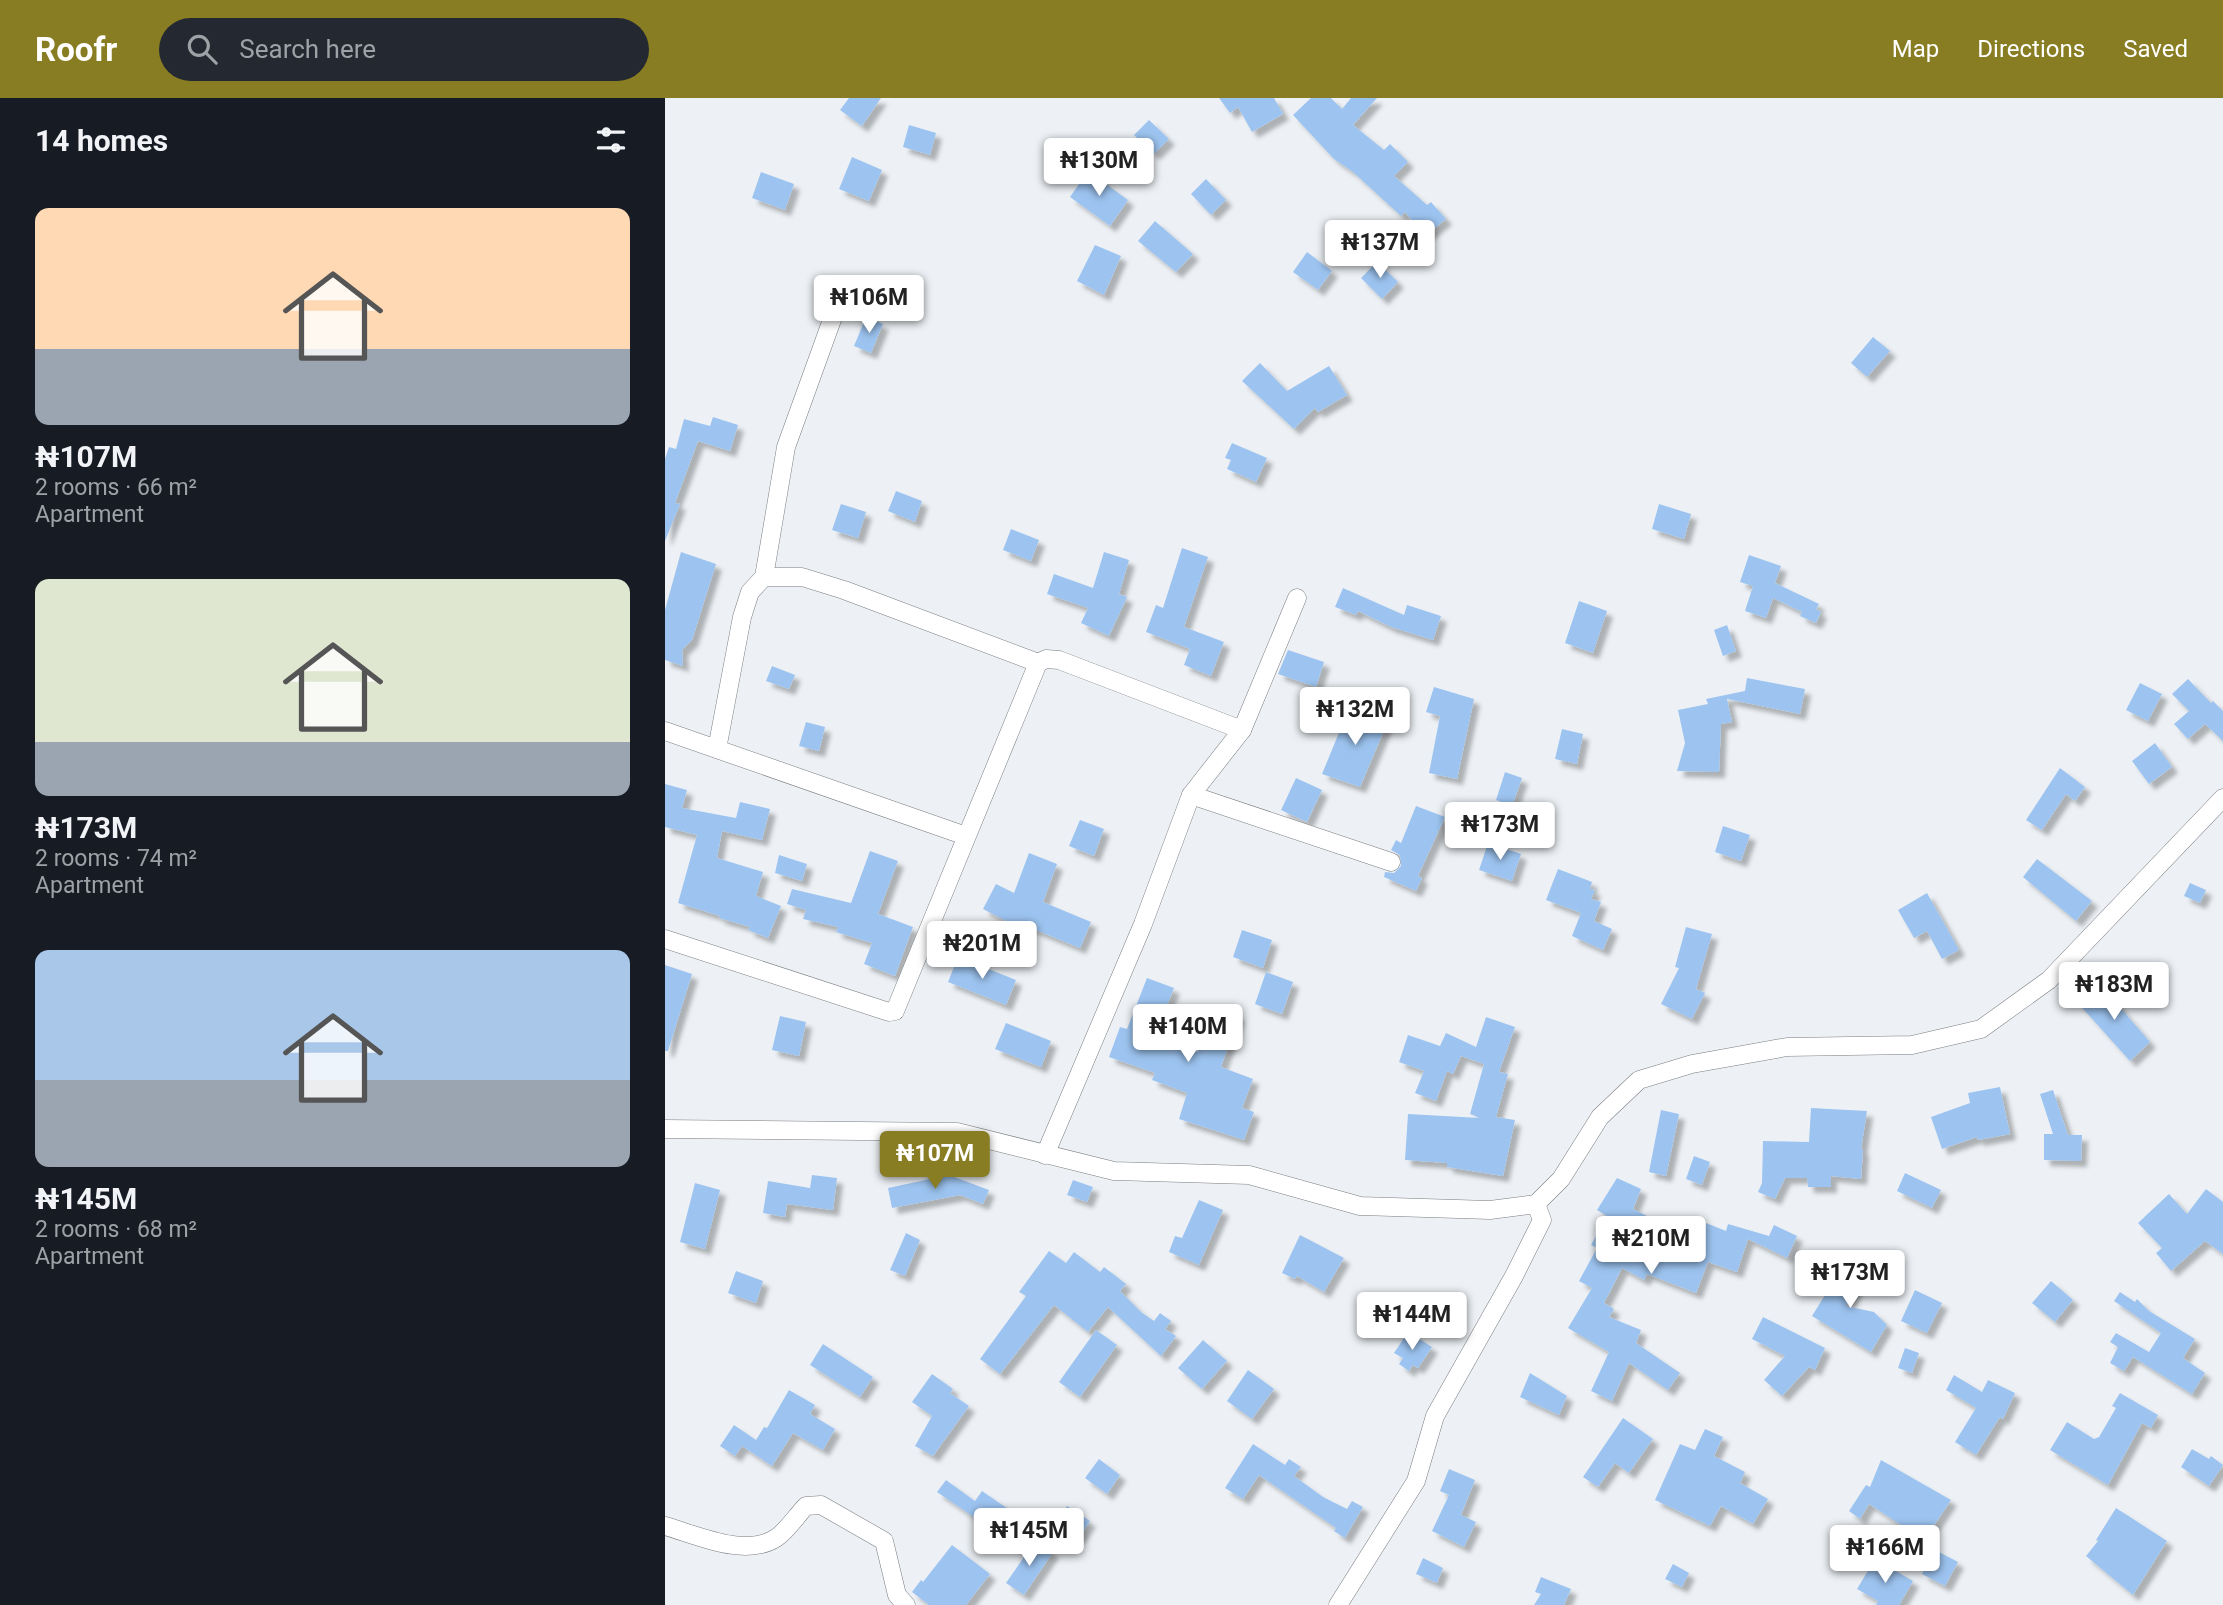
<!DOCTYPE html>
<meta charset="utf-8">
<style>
:root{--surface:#171b24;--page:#242831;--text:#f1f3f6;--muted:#9ea1a6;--accent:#887d23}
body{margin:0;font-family:Roboto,sans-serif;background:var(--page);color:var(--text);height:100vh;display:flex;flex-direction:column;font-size:26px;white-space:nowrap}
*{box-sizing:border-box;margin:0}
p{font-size:23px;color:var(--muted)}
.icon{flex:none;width:38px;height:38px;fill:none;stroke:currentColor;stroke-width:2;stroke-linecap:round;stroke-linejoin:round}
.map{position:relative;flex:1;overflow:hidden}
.panel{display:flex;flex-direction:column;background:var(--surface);width:665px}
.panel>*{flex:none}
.price{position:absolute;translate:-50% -60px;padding:0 16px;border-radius:7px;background:#fff;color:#222;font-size:23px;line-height:46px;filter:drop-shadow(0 2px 4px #0008)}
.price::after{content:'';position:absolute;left:50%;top:42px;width:21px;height:16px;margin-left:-10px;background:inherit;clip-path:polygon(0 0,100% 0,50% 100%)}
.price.on{background:var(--accent);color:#fff}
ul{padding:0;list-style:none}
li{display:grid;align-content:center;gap:14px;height:371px;padding:0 35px}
li span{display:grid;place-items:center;height:217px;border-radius:14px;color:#555}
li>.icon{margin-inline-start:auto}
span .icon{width:126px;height:126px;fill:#fffc;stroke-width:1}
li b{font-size:30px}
h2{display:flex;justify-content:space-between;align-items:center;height:84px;padding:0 35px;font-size:30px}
header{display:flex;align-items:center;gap:42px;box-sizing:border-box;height:98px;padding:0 35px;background:var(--accent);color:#fff}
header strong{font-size:33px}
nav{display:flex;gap:38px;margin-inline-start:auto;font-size:24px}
.search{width:490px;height:63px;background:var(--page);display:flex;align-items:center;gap:18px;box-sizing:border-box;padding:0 24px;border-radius:38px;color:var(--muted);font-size:26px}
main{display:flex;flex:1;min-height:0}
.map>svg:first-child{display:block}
.building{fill:#9dc4f0;filter:url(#shadow)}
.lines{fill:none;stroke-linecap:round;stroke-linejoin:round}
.minor-casing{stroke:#7a7d80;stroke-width:19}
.minor{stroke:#fff;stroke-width:18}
</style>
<header>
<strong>Roofr</strong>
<div class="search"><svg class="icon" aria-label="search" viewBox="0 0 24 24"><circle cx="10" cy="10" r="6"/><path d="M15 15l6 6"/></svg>Search here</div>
<nav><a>Map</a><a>Directions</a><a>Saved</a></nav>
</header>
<main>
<section class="panel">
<h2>14 homes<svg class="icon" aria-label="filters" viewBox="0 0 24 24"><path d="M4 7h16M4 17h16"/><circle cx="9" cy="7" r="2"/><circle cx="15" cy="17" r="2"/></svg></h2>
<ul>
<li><span style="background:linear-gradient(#ffd9b3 65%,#9aa5b1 0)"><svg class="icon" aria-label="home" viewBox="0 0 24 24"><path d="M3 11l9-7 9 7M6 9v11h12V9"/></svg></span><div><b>₦107M</b><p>2 rooms · 66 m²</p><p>Apartment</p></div></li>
<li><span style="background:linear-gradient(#dfe7d0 75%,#9aa5b1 0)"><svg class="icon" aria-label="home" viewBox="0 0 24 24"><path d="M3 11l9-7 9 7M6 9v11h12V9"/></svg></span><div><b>₦173M</b><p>2 rooms · 74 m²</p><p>Apartment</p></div></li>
<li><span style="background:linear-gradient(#a9c7e8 60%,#9aa5b1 0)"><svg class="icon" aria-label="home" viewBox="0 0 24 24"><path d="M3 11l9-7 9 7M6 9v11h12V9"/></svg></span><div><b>₦145M</b><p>2 rooms · 68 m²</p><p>Apartment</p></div></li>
</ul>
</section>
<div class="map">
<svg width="1558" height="1507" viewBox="0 0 1558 1507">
<defs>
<filter id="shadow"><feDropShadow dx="6" dy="6" stdDeviation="2" flood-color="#0004"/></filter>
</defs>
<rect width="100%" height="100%" fill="#edf1f5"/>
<g class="building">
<path d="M184 0H216L197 28 175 12Z"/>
<path d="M554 0H609L618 16 587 34 573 9 565 15Z"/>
<path d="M646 0H666L677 11 686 0H712L688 27 719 52 725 46 743 64 729 78 762 107 766 104 781 121 760 138 740 114 736 118 688 74 669 61 628 17Z"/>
<path d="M484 22 504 41 489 56 469 37Z"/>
<path d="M244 27 271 35 265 57 238 49Z"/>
<path d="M187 59 217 72 204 103 174 91Z"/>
<path d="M423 73 463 102 445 128 405 99Z"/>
<path d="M96 74 129 86 120 112 87 100Z"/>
<path d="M541 81 561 102 546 117 526 96Z"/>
<path d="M490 123 528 156 511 174 473 143Z"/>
<path d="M430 147 456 158 439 197 412 183Z"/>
<path d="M642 154 667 173 653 192 628 174Z"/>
<path d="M712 164 733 184 717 201 696 180Z"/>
<path d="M206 184 224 192 215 212 197 204Z"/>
<path d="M201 219 218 226 206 255 189 248Z"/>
<path d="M1208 239 1225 253 1202 279 1186 265Z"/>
<path d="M595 265 622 293 664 268 682 297 653 314 650 310 629 331 577 283Z"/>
<path d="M48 319 73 327 65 353 33 343 10 405 15 406 0 443V361L4 349 11 351 19 321 45 328Z"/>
<path d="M567 345 602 360 591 384 562 371 566 362 560 360Z"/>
<path d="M231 393 257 403 250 424 223 413Z"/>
<path d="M176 406 201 414 193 440 167 432Z"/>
<path d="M994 406 1026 416 1019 441 987 431Z"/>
<path d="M346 431 374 442 366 463 338 452Z"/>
<path d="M517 450 543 459 519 529 559 544 546 578 519 567 525 551 481 534 491 507 498 510Z"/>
<path d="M16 454 51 466 27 542 17 552 18 568 0 562V512Z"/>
<path d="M439 454 464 462 454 496 462 499 444 538 416 525 423 510 382 496 389 476 428 490Z"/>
<path d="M1084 457 1116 468 1110 485 1154 506 1151 511 1156 514 1151 525 1135 518 1137 514 1108 500 1101 520 1080 513 1088 488 1075 484Z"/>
<path d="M678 490 739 517 742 507 776 518 768 542 726 529 693 513 691 517 670 509Z"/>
<path d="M914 503 942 513 928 555 900 545Z"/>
<path d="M1062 527 1071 553 1058 558 1049 532Z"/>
<path d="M623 552 659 564 651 589 613 576Z"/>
<path d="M107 568 130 577 124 591 101 583Z"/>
<path d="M1082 580 1140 591 1135 616 1062 601 1067 624 1056 626 1054 674 1012 673 1020 645 1013 612 1043 606 1041 601 1080 593Z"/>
<path d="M1523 581 1546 605 1548 603 1558 613V643L1540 626 1523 641 1509 626 1524 613 1507 596Z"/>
<path d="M1475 585 1497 596 1483 623 1461 612Z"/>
<path d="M769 589 809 601 792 681 764 675 775 618 761 614Z"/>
<path d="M685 608 723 623 695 689 657 676Z"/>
<path d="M141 624 160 629 154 653 134 648Z"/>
<path d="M897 631 918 636 912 666 890 661Z"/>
<path d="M1490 645 1507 669 1484 686 1467 663Z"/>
<path d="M1395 670 1420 689 1410 703 1401 696 1377 732 1361 722Z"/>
<path d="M840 674 857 680 847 708 831 702Z"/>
<path d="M631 680 657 692 642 724 616 712Z"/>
<path d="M0 686 22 692 17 710 71 720 75 704 105 711 97 742 57 733 52 760 98 774 91 798 116 808 103 840 83 832 85 829 54 820 55 818 13 805 32 737 0 729Z"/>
<path d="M751 708 780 719 753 778 757 780 751 793 719 779 720 774 729 775 736 768 735 757 726 752 731 742 736 745Z"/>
<path d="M415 722 439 731 429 758 404 748Z"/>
<path d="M1058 728 1085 737 1076 763 1050 754Z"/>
<path d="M823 745 856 756 847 783 814 772Z"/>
<path d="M205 753 233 763 213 816 248 829 230 878 199 866 207 845 171 834 173 829 138 821 141 812 122 806 127 791 186 805Z"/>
<path d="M364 755 392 766 378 804 426 824 415 850 361 828 359 832 318 811 331 786 349 795Z"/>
<path d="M114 757 142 766 137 783 110 775Z"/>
<path d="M1372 761 1427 803 1411 823 1358 779Z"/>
<path d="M893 771 927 784 925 791 930 792 926 801 936 804 929 823 947 831 938 852 907 838 916 815 881 802Z"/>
<path d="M1525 785 1541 792 1535 805 1519 798Z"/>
<path d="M1262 795 1294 852 1277 861 1262 833 1249 840 1233 812Z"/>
<path d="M1021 829 1047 836 1031 891 1040 895 1027 921 996 906 1014 870 1010 869Z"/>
<path d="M577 832 607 842 598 870 568 859Z"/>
<path d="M293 859 351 882 341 907 283 884Z"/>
<path d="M0 867 27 876 3 953H0Z"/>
<path d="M601 874 628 884 617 916 590 906Z"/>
<path d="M482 880 509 890 490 937 533 954 549 909 574 917 556 969 588 981 577 1010 589 1014 579 1042 514 1021 522 995 487 982 490 975 444 959 455 929 462 931Z"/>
<path d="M1434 885 1485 944 1465 963 1412 904Z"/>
<path d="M115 918 141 924 134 958 107 952Z"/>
<path d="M821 919 850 929 834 974 843 976 831 1019 850 1022 838 1078 782 1069V1065L740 1062 743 1016 815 1020 805 1016 819 966 796 958 788 976 782 973 771 1003 750 995 759 973 734 964 743 937 775 948 781 935 811 949Z"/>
<path d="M341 925 386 943 376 969 330 951Z"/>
<path d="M1335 989 1345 1036 1313 1042 1312 1039 1277 1051 1266 1019 1305 1005 1303 995Z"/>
<path d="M1388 992 1403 1037H1417L1416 1063 1379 1062V1036H1388L1375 996Z"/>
<path d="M1146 1010 1202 1013 1196 1051H1198L1196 1081 1166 1078V1089H1143L1142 1080H1120L1110 1101 1093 1094 1097 1085 1098 1043 1144 1044Z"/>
<path d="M996 1012 1014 1016 1001 1078 984 1074Z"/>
<path d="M242 1046 266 1056 260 1070 236 1061Z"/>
<path d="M1029 1058 1045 1064 1037 1087 1021 1081Z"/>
<path d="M1240 1075 1276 1092 1267 1110 1232 1093Z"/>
<path d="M147 1077 172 1080 168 1112 122 1106 120 1119 98 1115 103 1083 145 1090Z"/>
<path d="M284 1077 324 1092 318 1106 295 1097 227 1110 223 1090Z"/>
<path d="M952 1080 976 1091 968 1111 992 1123 990 1132 1001 1135 1004 1128 1016 1134 1026 1119 1061 1133 1063 1126 1104 1138 1109 1127 1132 1138 1122 1160 1083 1141 1072 1174 1043 1164 1031 1195 982 1176 979 1182 957 1170 939 1205 949 1211 944 1219 976 1232 971 1245 1015 1275 1003 1292 964 1265 947 1303 926 1293 944 1254 903 1230 927 1190 914 1183 932 1150 926 1147 942 1118 932 1112Z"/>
<path d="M408 1082 428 1089 422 1104 402 1097Z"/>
<path d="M30 1085 55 1092 40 1151 15 1144Z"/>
<path d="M1541 1091 1558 1104V1156L1540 1143 1506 1173 1491 1155 1497 1150 1473 1125 1504 1096 1522 1116Z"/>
<path d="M534 1102 558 1112 534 1167 504 1154 510 1138 517 1140Z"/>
<path d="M241 1135 255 1142 240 1178 225 1172Z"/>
<path d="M635 1137 679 1160 659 1194 632 1178 630 1181 617 1175Z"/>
<path d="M384 1153 401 1165 409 1154 435 1174 439 1169 461 1186 455 1193 476 1214 489 1223 495 1215 506 1223 500 1231 511 1238 496 1258 443 1209 423 1234 389 1207 335 1276 315 1261 361 1198 354 1194Z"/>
<path d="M1181 1163 1201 1175 1181 1208 1209 1214 1222 1227 1206 1254 1147 1218Z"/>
<path d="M71 1173 98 1183 91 1205 63 1195Z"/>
<path d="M1386 1183 1408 1202 1390 1224 1367 1205Z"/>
<path d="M1250 1192 1277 1205 1262 1235 1236 1223Z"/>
<path d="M1455 1194 1470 1204 1472 1201 1484 1213 1530 1241 1518 1260 1540 1275 1527 1296 1468 1259 1459 1273 1445 1265 1453 1249 1445 1244 1451 1235 1484 1254 1496 1235 1449 1203Z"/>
<path d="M1098 1219 1160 1250 1150 1272 1144 1269 1117 1298 1099 1282 1120 1258 1087 1241Z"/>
<path d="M431 1232 452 1247 415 1299 394 1284Z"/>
<path d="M743 1234 767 1249 753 1270 748 1267 744 1273 734 1266 738 1260 729 1255Z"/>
<path d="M538 1242 562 1263 537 1291 513 1270Z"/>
<path d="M158 1246 208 1279 195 1299 145 1267Z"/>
<path d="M1240 1250 1254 1255 1247 1275 1233 1270Z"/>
<path d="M583 1272 609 1291 587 1321 562 1303Z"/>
<path d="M865 1275 902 1298 894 1317 855 1299Z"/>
<path d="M267 1276 288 1291 285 1295 304 1308 268 1358 250 1348 267 1318 247 1304Z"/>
<path d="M1289 1277 1317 1294 1323 1282 1350 1295 1338 1321 1335 1319 1311 1357 1290 1344 1311 1310 1281 1292Z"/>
<path d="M124 1292 150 1307 145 1316 170 1331 158 1352 128 1335 107 1368 77 1348 70 1358 55 1348 69 1327 91 1342 99 1329 102 1330Z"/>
<path d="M1455 1295 1493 1317 1486 1330 1477 1325 1443 1387 1385 1352 1402 1324 1429 1341 1434 1339 1451 1310 1447 1308Z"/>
<path d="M958 1320 988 1341 964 1375 950 1365 933 1389 918 1379Z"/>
<path d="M1040 1331 1058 1339 1049 1358 1080 1374 1075 1385 1103 1401 1088 1426 1056 1408 1045 1428 990 1402 1015 1346 1030 1352Z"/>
<path d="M588 1346 620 1367 624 1361 636 1369 629 1378 658 1399 682 1411 687 1403 698 1409 680 1440 669 1433 671 1430 594 1377 578 1401 560 1390Z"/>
<path d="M1527 1351 1544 1361 1546 1358 1558 1367 1544 1388 1516 1369Z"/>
<path d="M434 1361 455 1377 442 1396 420 1380Z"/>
<path d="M1216 1362 1286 1402 1259 1442 1204 1406 1195 1421 1184 1413 1201 1387 1205 1389Z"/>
<path d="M784 1371 810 1382 796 1417 811 1424 799 1449 767 1433 784 1397 775 1393Z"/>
<path d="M281 1382 310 1403 317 1393 356 1420 341 1441 272 1394Z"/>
<path d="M402 1408 425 1423 414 1440 391 1424Z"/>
<path d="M1451 1410 1502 1443 1468 1497 1421 1458 1433 1443 1431 1442Z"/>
<path d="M370 1443 388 1454 359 1497 341 1485Z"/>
<path d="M287 1447 325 1476 301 1507H264L247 1494 256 1482 258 1484Z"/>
<path d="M1270 1452 1293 1464 1280 1488 1257 1476Z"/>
<path d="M758 1460 778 1470 772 1485 751 1476Z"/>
<path d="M1210 1461 1248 1483 1234 1507H1211L1213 1503 1192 1491Z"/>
<path d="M1008 1466 1024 1475 1017 1489 1000 1481Z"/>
<path d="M876 1479 906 1491 899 1507H869L876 1496 870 1494Z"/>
</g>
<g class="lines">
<g class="minor-casing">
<g id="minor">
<path d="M99 479 121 349 168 219"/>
<path d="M0 633 301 738"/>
<path d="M52 651 77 519 85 494 99 479H137L179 492 373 565"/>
<path d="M526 697 726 764"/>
<path d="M0 841 224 914 230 913 373 565 381 561 394 562 577 632"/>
<path d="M0 1031 292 1034 449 1073 584 1077 695 1108 825 1112 871 1106 896 1081 935 1019 974 982 1027 966 1122 949 1247 947 1316 931 1384 882 1558 700"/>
<path d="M380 1057 478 826 526 697 577 632 632 500"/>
<path d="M0 1428C32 1437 80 1460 111 1440 122 1433 132 1417 141 1408L156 1407 219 1443 232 1497 241 1507"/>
<path d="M673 1507 751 1383 770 1318 849 1178 877 1122 871 1106"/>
</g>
</g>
<use href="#minor" class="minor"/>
</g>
</svg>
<b class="price" style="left:434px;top:100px">₦130M</b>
<b class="price" style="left:715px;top:182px">₦137M</b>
<b class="price" style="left:204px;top:237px">₦106M</b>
<b class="price" style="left:690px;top:649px">₦132M</b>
<b class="price" style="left:835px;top:764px">₦173M</b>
<b class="price" style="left:317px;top:883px">₦201M</b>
<b class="price" style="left:1449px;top:924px">₦183M</b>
<b class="price" style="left:523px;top:966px">₦140M</b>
<b class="price on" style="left:270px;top:1093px">₦107M</b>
<b class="price" style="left:986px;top:1178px">₦210M</b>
<b class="price" style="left:1185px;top:1212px">₦173M</b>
<b class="price" style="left:747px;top:1254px">₦144M</b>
<b class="price" style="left:364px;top:1470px">₦145M</b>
<b class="price" style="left:1220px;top:1487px">₦166M</b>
</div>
</main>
